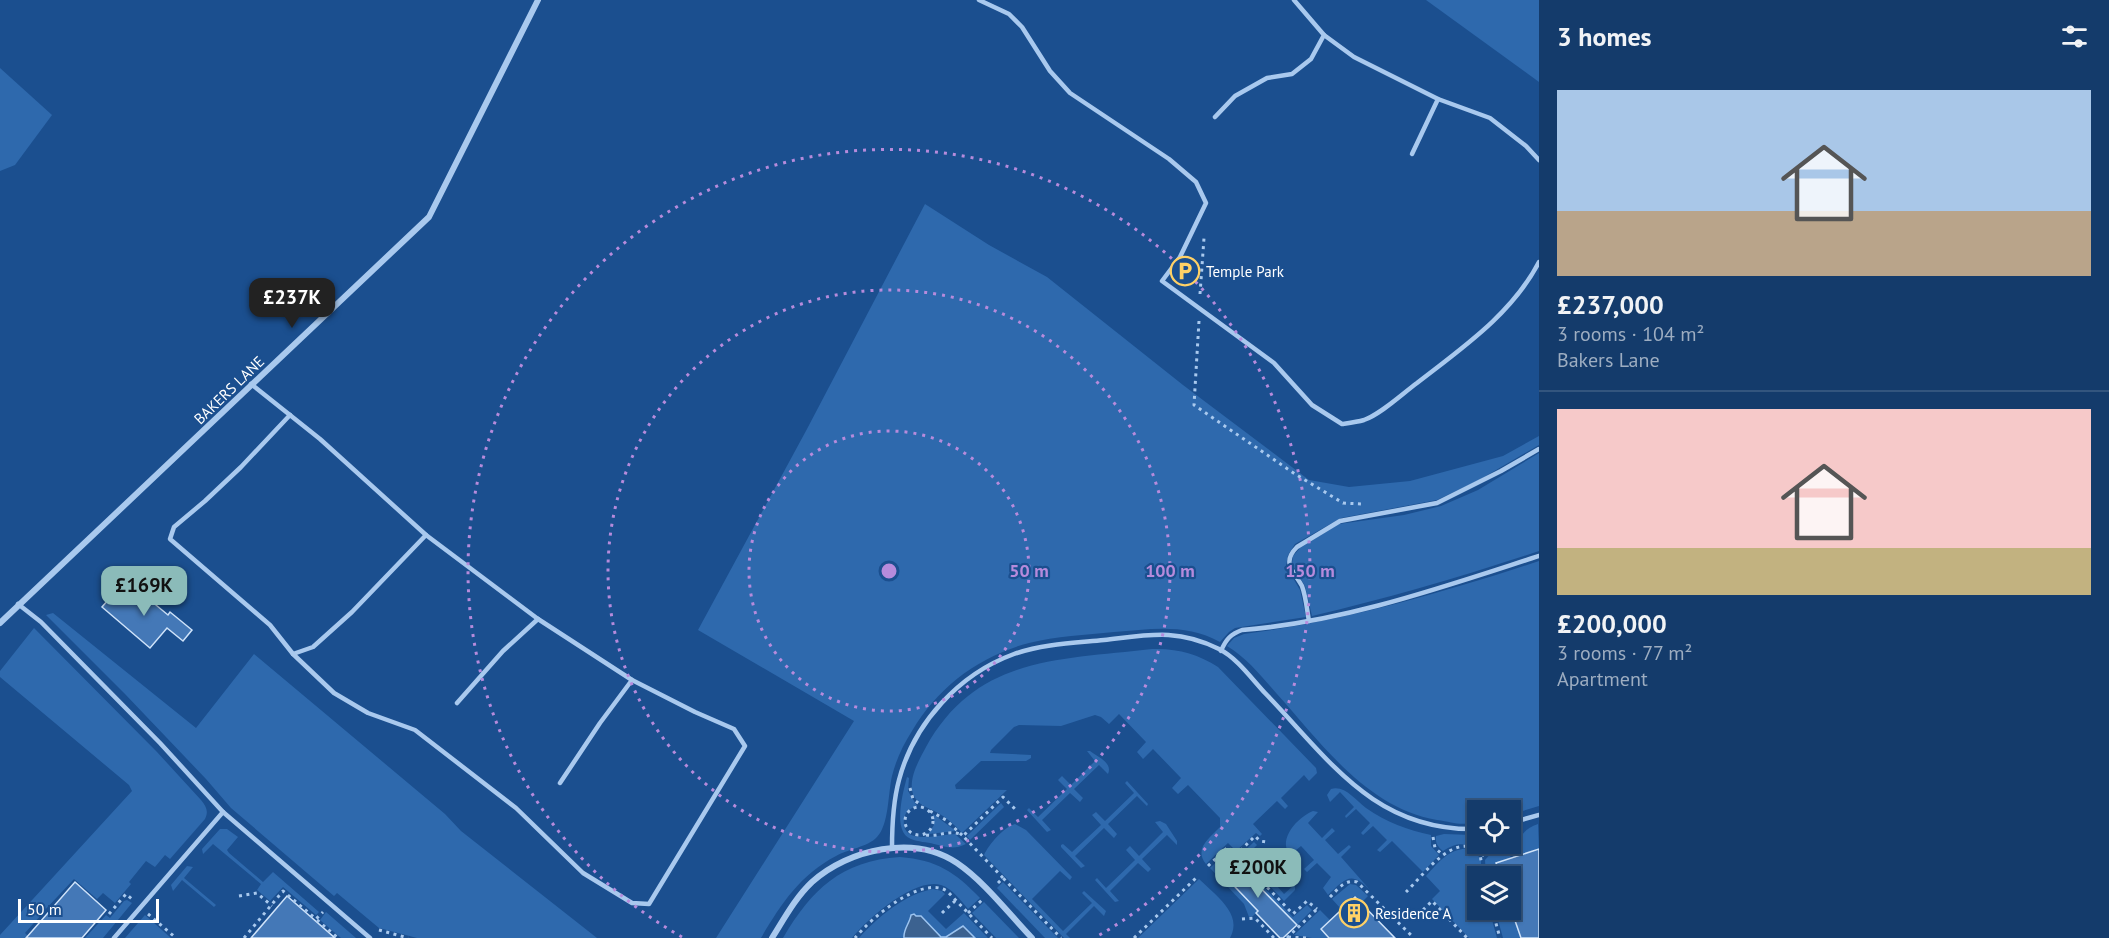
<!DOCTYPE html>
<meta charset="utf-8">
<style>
:root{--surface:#143b6b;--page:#1d4271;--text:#f1f3f6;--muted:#9dadc1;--line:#33557e;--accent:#8bbbb9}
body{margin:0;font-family:"PT Sans",sans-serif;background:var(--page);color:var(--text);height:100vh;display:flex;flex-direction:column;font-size:22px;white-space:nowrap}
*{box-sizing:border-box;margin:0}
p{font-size:20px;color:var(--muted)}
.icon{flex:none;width:33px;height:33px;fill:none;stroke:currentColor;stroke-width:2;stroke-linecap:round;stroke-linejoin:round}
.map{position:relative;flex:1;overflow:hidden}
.details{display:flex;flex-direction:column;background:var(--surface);width:570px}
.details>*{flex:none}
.controls{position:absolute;left:1467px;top:800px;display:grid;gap:12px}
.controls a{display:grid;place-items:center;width:54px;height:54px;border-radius:0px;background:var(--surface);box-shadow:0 2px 4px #0004,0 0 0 2px var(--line);font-size:30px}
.scale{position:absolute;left:18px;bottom:15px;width:141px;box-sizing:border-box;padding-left:6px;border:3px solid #fff;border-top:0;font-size:16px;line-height:21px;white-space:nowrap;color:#fff;-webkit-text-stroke:4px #1b4f8f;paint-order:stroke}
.price{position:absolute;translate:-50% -51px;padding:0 14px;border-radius:12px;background:var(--accent);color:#111;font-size:20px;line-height:39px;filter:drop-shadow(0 2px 3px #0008)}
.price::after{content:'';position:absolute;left:50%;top:36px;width:18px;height:14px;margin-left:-9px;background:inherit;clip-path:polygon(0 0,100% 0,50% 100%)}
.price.on{background:#222;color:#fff}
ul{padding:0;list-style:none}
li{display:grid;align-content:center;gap:12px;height:318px;padding:0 18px}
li+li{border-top:2px solid var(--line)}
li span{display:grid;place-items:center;height:186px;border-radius:0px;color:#555}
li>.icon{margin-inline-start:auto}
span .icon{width:108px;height:108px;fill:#fffc;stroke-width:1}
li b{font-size:26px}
h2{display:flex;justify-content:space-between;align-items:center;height:72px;padding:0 18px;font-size:26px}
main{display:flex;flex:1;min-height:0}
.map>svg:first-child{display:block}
.green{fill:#2e69ad}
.water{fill:#3c6290;stroke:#9cc4f0;stroke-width:1.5}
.building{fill:#4478b7;stroke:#cfe3fa;stroke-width:1.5}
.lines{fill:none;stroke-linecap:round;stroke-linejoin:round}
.path{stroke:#a9c9ee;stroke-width:3;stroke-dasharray:3 4.5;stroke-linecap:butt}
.service{stroke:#a9c9ee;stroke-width:4.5}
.minor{stroke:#a9c9ee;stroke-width:6}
.ring{fill:none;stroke:#b68bdc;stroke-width:3;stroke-dasharray:3 6}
.labels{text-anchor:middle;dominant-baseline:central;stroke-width:4.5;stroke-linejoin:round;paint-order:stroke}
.poi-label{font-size:15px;fill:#fff;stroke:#1b4f8f;text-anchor:start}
.street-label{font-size:15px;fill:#fff;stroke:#1b4f8f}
.centre{fill:#b68bdc;stroke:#1b4f8f;stroke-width:3}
.ring-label{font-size:18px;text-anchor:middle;font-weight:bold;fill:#b68bdc;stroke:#1b4f8f;stroke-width:4.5;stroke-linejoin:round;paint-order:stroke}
</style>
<main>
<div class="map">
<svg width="1539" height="938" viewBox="0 0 1539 938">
<rect width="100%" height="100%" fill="#1b4f8f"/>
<g class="green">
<path d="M1426 0H1539V82Z"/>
<path d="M0 68 52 115 15 165 0 171Z"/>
<path d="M925 204 989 245 1047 277 1183 385 1309 480 1349 487 1410 481 1503 456 1539 436V445L1479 480 1437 500 1341 518 1295 544 1288 555 1286 566 1300 590 1306 617 1235 628 1229 632 1220 642C1186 623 1151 629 1114 632 1086 635 1056 636 1029 643 979 656 938 687 912 731 903 745 896 760 892 776 888 793 889 825 877 837 868 847 848 849 836 856 800 875 781 904 761 938H716L854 721 698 630 807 429Z"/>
<path d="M1539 453V551C1464 576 1389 598 1312 616L1305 586 1292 564 1293 556 1300 548 1339 524 1404 515 1441 506 1478 490Z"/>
<path d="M1539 561V806L1513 814 1511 815 1510 810H1478L1477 821C1461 827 1454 822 1437 820 1367 808 1322 744 1277 694 1262 677 1247 658 1227 646L1234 638 1244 634C1345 621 1442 593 1539 561Z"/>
<path d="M53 613 196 728 254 654 445 814 461 831 597 938H417L379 928 337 893 334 896 231 808 206 779 125 694 46 615Z"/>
<path d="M34 628 157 752 201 800C206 806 209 811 205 819L170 859 165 855 155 867 146 861 129 882 131 884 115 903 103 893 97 899 74 879 43 912 37 906 35 908 41 915 25 933 30 938H0V935L132 791 129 785 0 677V671Z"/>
<path d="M1152 649C1177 648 1198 654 1218 667L1316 768 1317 773 1309 781 1304 775 1281 798 1288 806 1285 809 1277 801 1253 824 1262 834 1260 836 1256 833 1236 851 1228 843 1206 864C1193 848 1211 837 1220 827V818L1188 785 1178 794 1172 788 1181 778 1153 749 1143 759 1137 752 1146 742 1119 714 1109 724 1101 717 1095 715 1061 726 1019 725 1014 727 991 750 990 753 1031 755V758L1026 761H981L955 785 956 789 1007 790 962 833C955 825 947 818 938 813 928 807 918 806 913 794 908 779 919 760 926 747 977 655 1061 660 1152 649Z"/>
<path d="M1087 751H1090C1098 757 1113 763 1108 774L1099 765 1074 789 1083 798 1080 802 1070 793 1042 820 1051 830 1047 832 1027 810 1029 808 1038 817 1067 789 1058 780 1062 776 1071 785 1095 761Z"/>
<path d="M907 777 909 778 908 791 917 806C910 808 905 812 904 819 900 847 942 834 955 834L966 844C954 850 947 847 934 844 927 842 918 842 911 839 892 832 903 792 907 777Z"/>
<path d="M1127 781 1148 804 1147 806 1137 796 1108 824 1117 834 1114 838 1104 828 1075 856 1085 866 1081 868 1061 847V845L1063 844 1072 852 1101 825 1092 815 1096 812 1105 821 1134 793 1125 783Z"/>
<path d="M1331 789C1345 785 1355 800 1366 808 1386 822 1408 830 1431 835V846L1439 855 1423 872 1392 841 1380 852 1377 850 1387 840 1373 826 1363 835 1361 833 1370 823 1356 809 1346 818 1345 816 1354 807 1340 792 1330 802 1327 795Z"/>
<path d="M1001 803 1004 807 970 840 967 836Z"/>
<path d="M1313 811 1318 812 1308 823 1322 838 1332 828 1335 831 1325 840 1338 854 1349 845 1351 847 1341 857 1370 890C1351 870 1345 879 1328 895L1323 888 1331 877 1317 863 1307 872 1304 869 1314 860 1301 846 1290 855C1277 839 1298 817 1313 811Z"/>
<path d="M933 814 956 831 928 834 934 825Z"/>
<path d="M1160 821 1166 824 1177 841V845L1167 835 1142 859 1151 869 1148 872 1138 863 1110 891 1119 901 1115 902 1095 880 1097 878 1106 888 1135 860 1126 850 1130 846 1139 856 1163 832 1155 822Z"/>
<path d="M1015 824 1026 830 1072 877 1070 880 1060 871 1032 899 1063 931 1092 903 1082 893 1084 891 1106 911 1104 916 1094 906 1066 934 1070 938H1064L984 855C989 844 1004 827 1015 824Z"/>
<path d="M1538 824 1539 849 1521 854C1517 838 1522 830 1538 824Z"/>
<path d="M220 829H227L238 837 227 850 229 853 263 882 273 872 319 912 316 915 283 887 270 901 257 890 261 884 213 844 203 854 202 849Z"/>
<path d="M1444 834 1472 835 1477 838 1478 843H1493L1485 850C1467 847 1463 838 1443 851 1438 847 1435 843 1436 836Z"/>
<path d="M1254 842 1257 845 1247 855 1266 874 1276 865 1281 869 1271 879 1284 894 1295 884V890L1284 901 1240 855Z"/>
<path d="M1500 843 1507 850 1511 858 1496 863 1500 876H1486L1485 860Z"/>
<path d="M1469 848 1475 851 1481 860V876H1478V909H1489L1497 938H1469L1432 899 1440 891 1426 876C1440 861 1447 850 1469 848Z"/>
<path d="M1228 851 1293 917 1307 905 1312 910 1284 938 1296 925 1230 856 1217 868 1258 911 1253 916 1249 917 1244 904 1210 868Z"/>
<path d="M900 857C937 860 955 872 980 898L968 909C961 901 952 888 941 885 915 877 867 919 852 938H783C812 889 841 861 900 857Z"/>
<path d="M187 866 193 867 184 878 216 905 214 907 182 880 173 891 171 885Z"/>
<path d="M1199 879C1214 894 1244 914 1230 938H1138Z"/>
<path d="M1003 882 1058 938H1045L997 888Z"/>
<path d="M1350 884 1356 885 1368 896 1361 903 1354 896 1341 909 1332 899Z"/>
<path d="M933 889 942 891 945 894 928 911 946 929 964 913 988 938H859C878 917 905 894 933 889Z"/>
<path d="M127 900 132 903 103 938H85L106 915 110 918 124 901Z"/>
<path d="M984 902 1019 938H996L972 913Z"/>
<path d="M1511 907 1521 938H1503L1495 909H1510Z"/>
<path d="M1320 910 1330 920 1320 929 1329 938H1312L1294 935Z"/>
<path d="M326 912 356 938H341L320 920Z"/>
<path d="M145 915 171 938H125Z"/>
</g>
<path class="water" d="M914 914 916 916H921L941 937H946L963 926 975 938H904C903 929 910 923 911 915Z"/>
<g class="building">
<path d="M133 586 168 615 170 612 192 630 183 641 167 628 150 648 102 607 115 592 123 599Z"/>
<path d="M1539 849V938H1521L1510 906V876H1501L1496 863Z"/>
<path d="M1229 856 1297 925 1283 938H1280L1256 913 1258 911 1217 868Z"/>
<path d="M75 882 106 910 82 938H26Z"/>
<path d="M287 896 335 938H251Z"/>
<path d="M1355 897 1395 938H1329L1321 929Z"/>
</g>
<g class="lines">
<g class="path">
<path d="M1200 294 1204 238"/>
<path d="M1199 321 1194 405 1295 474 1343 503 1362 504"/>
<path d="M910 788 913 799 922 806"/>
<circle cx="919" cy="821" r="14"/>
<path d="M930 811 946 820 963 836"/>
<path d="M926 835C938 837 948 830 960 834"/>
<path d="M1433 837 1435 848 1443 855"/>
<path d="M1236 855 1293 914 1307 901 1317 909"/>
<path d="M1482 856 1496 843"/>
<path d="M1208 866 1228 847 1236 855 1255 836 1260 841 1266 842"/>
<path d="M1003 878 963 836 1003 797 1015 809"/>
<path d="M998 883 1003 878 1061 938"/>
<path d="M1406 892C1423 876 1455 829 1480 853L1483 876"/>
<path d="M239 896 257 893 272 906"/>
<path d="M1330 897C1338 889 1345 879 1357 882L1414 938"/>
<path d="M1492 909 1500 938"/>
<path d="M1423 910 1432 901 1467 938"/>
<path d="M942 913 956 900"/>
<path d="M968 913 982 900"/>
<path d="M109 914 126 894 133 900"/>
<path d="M148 914 176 938"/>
<path d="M1242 919 1255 918 1274 938"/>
<path d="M317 920 338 938"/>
<path d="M379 930 408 938"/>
<path d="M1288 937 1306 938"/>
<path d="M244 938 283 891 316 919 323 912"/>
<path d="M855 938C871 918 921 875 947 891L992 938"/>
<path d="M1134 938 1197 877"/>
<path d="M1287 938 1318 908"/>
</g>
<g class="service">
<path d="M979 0 1009 14 1022 27 1050 71 1070 93 1169 159 1196 182 1206 203 1180 257 1162 281 1274 363 1312 405 1342 424C1349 423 1357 422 1364 420 1381 414 1402 394 1417 383 1462 348 1512 314 1539 262"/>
<path d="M1324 35 1354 57 1438 99 1412 154"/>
<path d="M1438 99 1490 118 1526 146 1539 160"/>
<path d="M1215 117 1235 96 1267 78 1292 74 1311 59 1324 35 1294 0"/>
<path d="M251 384 320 439 426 535 352 612 313 647 293 654"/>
<path d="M290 415 241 467 205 501 174 527 170 539 270 625 293 654 334 693 368 713 415 730 516 808 583 873 632 903 649 904 745 746 734 729 695 712 632 680 538 619 426 535"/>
<path d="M18 604 41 622 160 743 223 812 370 938"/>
<path d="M1309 621C1307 610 1306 597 1302 586 1294 571 1281 563 1297 547L1340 521 1437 503 1501 471 1539 449"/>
<path d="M1221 651C1226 639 1231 634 1242 630 1344 622 1443 587 1539 556"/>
<path d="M457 703 503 651 538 619"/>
<path d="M560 783 600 723 632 680"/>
<path d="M1510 823 1539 815"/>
<path d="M1510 843 1514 854"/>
<path d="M892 848C892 825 893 802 899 780 914 723 959 674 1014 654 1043 644 1074 643 1104 640 1148 635 1177 628 1219 649 1237 658 1251 678 1265 693 1329 759 1374 832 1478 829"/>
<path d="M114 938 223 812"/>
</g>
<g class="minor">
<path d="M0 623 429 217 538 0"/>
<path d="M772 938C784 919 795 898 812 882 849 849 914 834 957 863 985 882 1009 914 1032 938"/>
</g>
</g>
<g class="ring">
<circle cx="889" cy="571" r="140"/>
<circle cx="889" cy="571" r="281"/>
<path d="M682 937A421 421 0 1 1 1096 937"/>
</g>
<defs>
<g id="parking-ring" transform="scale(1.5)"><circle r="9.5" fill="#1b4f8f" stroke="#ffd166" stroke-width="1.5"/><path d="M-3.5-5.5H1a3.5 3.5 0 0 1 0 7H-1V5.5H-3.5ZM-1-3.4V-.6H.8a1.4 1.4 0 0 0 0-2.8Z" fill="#ffd166"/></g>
<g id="building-ring" transform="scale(1.5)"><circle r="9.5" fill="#1b4f8f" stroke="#ffd166" stroke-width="1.5"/><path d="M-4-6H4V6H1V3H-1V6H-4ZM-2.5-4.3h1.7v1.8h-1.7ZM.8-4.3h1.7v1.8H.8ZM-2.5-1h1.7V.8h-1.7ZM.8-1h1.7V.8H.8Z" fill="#ffd166"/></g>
</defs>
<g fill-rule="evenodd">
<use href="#parking-ring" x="1185" y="271"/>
<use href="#building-ring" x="1354" y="913"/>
</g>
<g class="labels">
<g class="poi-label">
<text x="1206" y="271">Temple Park</text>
<text x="1375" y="913">Residence A</text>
</g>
<g class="street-label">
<text transform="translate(229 390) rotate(-44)">BAKERS LANE</text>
</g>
</g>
<circle cx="889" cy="571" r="9" class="centre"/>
<g class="ring-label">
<text x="1029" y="577">50 m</text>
<text x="1170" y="577">100 m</text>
<text x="1310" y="577">150 m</text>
</g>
</svg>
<div class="controls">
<a><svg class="icon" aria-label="locate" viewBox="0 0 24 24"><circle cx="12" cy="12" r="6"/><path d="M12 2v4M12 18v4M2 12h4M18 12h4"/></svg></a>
<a><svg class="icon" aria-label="layers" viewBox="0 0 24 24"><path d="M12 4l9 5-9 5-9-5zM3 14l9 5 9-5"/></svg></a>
</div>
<div class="scale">50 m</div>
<b class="price on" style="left:292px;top:329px">£237K</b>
<b class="price" style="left:144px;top:617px">£169K</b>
<b class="price" style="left:1258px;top:899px">£200K</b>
</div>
<section class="details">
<h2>3 homes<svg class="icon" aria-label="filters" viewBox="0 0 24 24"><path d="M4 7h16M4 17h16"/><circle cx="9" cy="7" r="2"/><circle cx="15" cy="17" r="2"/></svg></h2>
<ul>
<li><span style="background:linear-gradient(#a9c7e8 65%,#b9a48a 0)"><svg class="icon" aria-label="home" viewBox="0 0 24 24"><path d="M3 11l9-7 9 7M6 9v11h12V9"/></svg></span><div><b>£237,000</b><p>3 rooms · 104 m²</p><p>Bakers Lane</p></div></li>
<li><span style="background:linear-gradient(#f6c9c9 75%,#c2b280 0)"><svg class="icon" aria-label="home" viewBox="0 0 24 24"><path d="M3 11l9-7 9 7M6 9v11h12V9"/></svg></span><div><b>£200,000</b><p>3 rooms · 77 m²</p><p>Apartment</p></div></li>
</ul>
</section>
</main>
